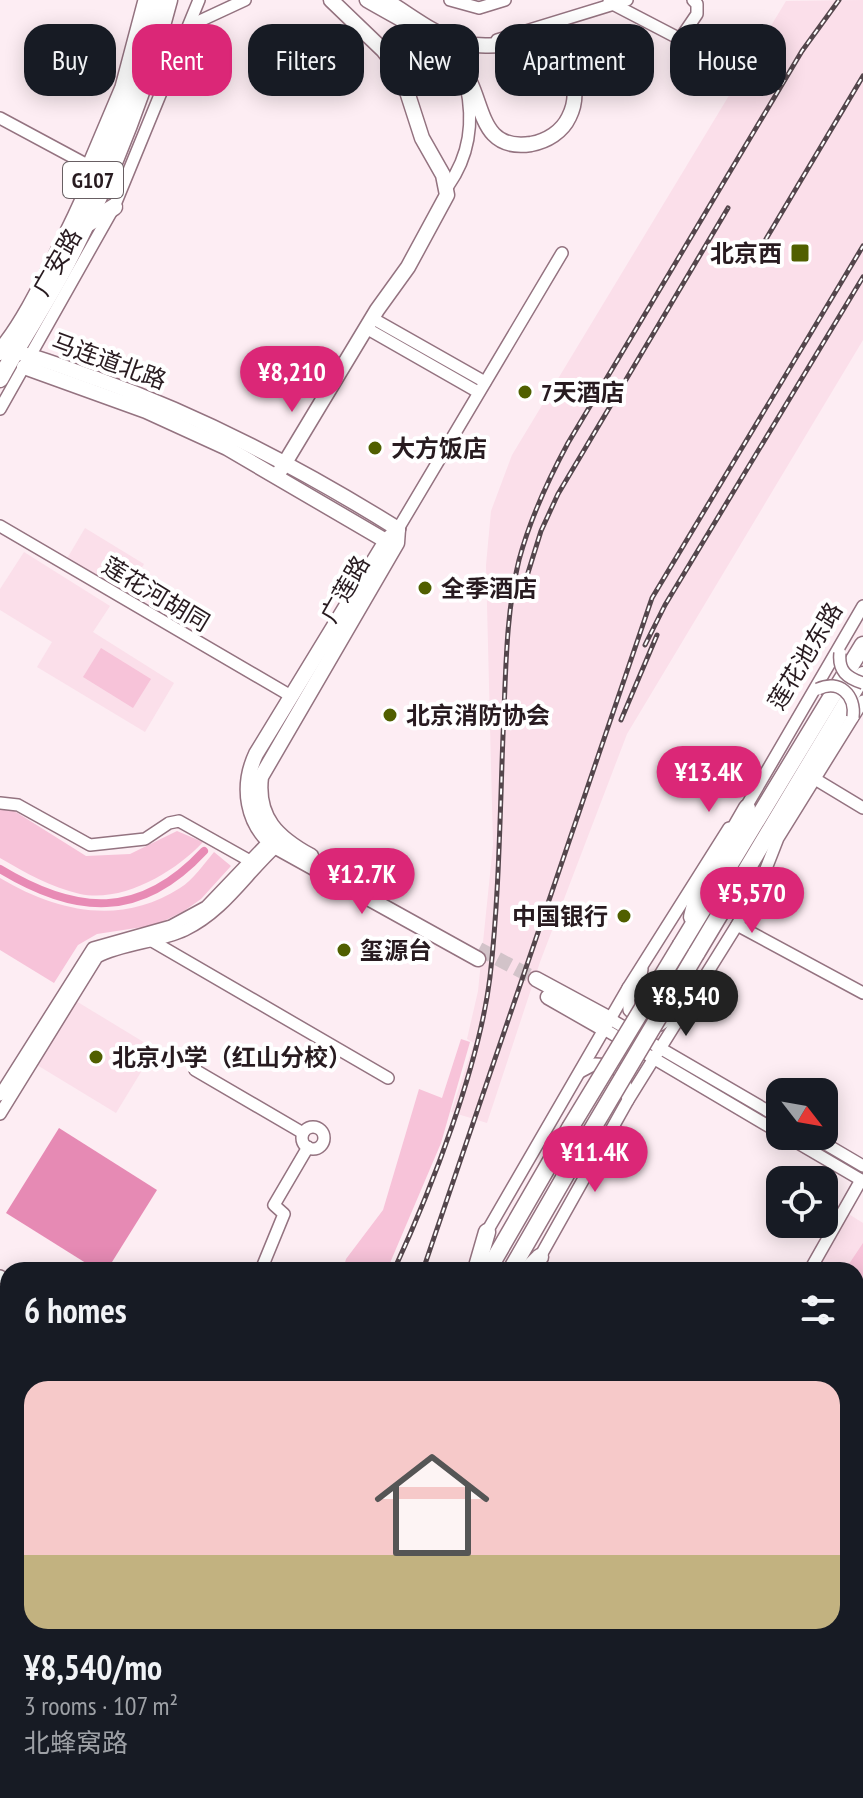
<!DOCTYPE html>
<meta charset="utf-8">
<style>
:root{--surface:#171b24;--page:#20242c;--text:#f1f3f6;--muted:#9ea1a6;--line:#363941;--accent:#db2777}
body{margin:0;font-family:"PT Sans Narrow","Noto Sans SC",sans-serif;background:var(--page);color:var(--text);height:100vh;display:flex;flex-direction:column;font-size:30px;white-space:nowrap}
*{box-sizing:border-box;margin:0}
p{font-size:26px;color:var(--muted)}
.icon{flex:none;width:44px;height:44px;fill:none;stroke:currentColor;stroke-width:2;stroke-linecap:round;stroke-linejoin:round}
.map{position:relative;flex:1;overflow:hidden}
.drawer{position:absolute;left:0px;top:1262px;width:864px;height:536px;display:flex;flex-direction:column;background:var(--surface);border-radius:24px 24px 0 0;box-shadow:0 4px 20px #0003}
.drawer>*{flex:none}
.hud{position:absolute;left:24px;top:24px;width:816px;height:72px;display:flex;gap:16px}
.needle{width:52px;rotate:121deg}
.buttons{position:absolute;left:766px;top:1078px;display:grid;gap:16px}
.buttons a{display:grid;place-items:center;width:72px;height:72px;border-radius:16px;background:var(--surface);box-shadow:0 4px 20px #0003;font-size:40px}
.price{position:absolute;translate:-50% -68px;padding:0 18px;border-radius:28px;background:var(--accent);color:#fff;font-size:26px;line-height:52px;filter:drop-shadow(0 2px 4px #0008)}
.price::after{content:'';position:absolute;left:50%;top:48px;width:24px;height:18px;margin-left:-12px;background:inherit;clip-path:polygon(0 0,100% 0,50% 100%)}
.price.active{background:#222;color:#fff}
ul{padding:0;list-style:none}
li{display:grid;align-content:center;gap:16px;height:424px;padding:0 24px}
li+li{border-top:2px solid var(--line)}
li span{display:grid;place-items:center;height:248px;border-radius:24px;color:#555}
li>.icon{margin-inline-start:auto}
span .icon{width:144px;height:144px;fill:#fffc;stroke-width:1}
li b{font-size:34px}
h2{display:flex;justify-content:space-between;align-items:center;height:96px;padding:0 24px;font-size:34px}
.chip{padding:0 28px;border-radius:24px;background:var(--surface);box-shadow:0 4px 20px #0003;font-size:28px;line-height:72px}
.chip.active{background:var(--accent);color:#fff}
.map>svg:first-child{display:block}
.built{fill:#fbdfea}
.green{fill:#f7c3d9}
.forest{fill:#e68ab4}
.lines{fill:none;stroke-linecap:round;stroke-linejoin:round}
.canal{stroke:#e88bb5;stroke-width:8}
.major-tunnel{stroke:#d2c3c9;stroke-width:14;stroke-dasharray:14 7;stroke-linecap:butt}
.minor-casing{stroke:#947380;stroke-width:14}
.major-casing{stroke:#947380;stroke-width:17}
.highway-casing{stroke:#947380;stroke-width:19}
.minor{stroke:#fff;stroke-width:11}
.major{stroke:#fff;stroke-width:14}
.highway{stroke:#fff;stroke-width:16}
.rail-casing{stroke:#54464c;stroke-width:5}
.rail{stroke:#fff;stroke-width:2;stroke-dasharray:6;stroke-linecap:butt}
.minor-bridge-casing{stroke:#947380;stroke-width:14;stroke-linecap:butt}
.highway-bridge-casing{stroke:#947380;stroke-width:19;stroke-linecap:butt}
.minor-bridge{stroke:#fff;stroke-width:11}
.highway-bridge{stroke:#fff;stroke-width:16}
.poi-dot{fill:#505f00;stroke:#fff;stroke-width:3}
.labels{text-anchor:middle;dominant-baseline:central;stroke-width:8;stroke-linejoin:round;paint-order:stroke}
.shield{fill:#fff;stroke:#685f63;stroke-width:2}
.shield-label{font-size:22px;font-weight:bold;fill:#281b20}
.poi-label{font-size:24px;font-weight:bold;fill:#281b20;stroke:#fff;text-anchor:start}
.street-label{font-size:24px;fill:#281b20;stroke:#fff}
</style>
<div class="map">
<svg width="863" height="1798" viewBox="0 0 863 1798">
<rect width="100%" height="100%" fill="#fdedf3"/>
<g class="built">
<path d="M863 0V340L627 734 540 962 487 1123 451 1112 474 1043 467 1039 478 991 493 845 486 565 491 511 512 455 786 1Z"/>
<path d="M85 528 144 564 125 597 65 562Z"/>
<path d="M24 552 110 606 93 632 174 683 145 732 37 667 52 642 0 610V589Z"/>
<path d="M76 1001 155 1049 116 1113 37 1065Z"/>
<path d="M847 1213 863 1223V1355L856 1351V1270H810Z"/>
<path d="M532 1790H792L806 1798H527Z"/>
</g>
<g class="green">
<path d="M101 648 151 679 133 708 83 677Z"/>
<path d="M0 802 86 856 130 854 177 831 203 842C175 872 123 903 80 894 50 887 26 873 0 858Z"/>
<path d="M214 852 231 866 201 899 184 911 156 925 97 934 78 945 54 983 0 950V878C57 912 121 926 180 888 193 880 204 864 214 852Z"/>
<path d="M461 1039 470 1042 441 1143 387 1270H343L346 1259 383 1210 419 1089 442 1098Z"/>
<path d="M863 1243V1332L856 1334V1270H845Z"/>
<path d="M858 1524 863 1527V1751L856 1747Z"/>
</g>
<path class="forest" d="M59 1128 157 1190 107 1270H97L6 1213Z"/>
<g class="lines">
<path class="canal" d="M0 869C76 915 140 920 204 851"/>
<path class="major-tunnel" d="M479 949 536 979"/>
<g class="minor-casing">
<g id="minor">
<path d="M450 0 479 8 505 0"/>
<path d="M609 2 680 39 697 14V4L693 0"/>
<path d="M189 26 245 0"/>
<path d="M497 40 627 0"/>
<path d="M0 118 93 168"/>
<path d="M88 165 121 87 144 0"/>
<path d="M448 186C470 155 474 122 466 85"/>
<path d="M372 318 485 382"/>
<path d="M366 328 478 392"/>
<path d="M0 409 114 207 199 0"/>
<path d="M0 526 291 696"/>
<path d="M398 529 562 253"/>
<path d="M815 779 863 808"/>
<path d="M0 803 18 805 90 845 145 839 169 823 179 821 252 862"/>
<path d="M743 812 863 606"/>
<path d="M737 925 863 993"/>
<path d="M152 941 388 1078"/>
<path d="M642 969 638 995 653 1010H668"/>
<path d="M628 988 629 1010 644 1025H660L680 1011"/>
<path d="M610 1019 780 1118"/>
<path d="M604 1029 780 1133"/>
<path d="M195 1070 303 1133"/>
<path d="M580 1072 595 1064 612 1065 624 1076 628 1100"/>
<path d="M0 1095 93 948 171 926 206 907 273 837"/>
<path d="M0 1114 97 957C124 943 157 943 185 930 226 910 247 872 280 843"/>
<circle cx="313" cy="1138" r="11"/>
<path d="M786 1136 863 1181"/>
<path d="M812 1136 863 1166"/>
<path d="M485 1235 628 988 729 828"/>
<path d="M536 1264 628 1100 737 925 760 884 778 838 863 701"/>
<path d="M261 1270 284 1214 274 1205 308 1147"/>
<path d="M810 1270 861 1180"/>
<path d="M0 1276 8 1281"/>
<path d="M0 1315 8 1319"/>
<path d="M856 1504 863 1491"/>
<path d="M856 1510 863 1515"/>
<path d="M856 1755 863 1759"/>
<path d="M579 1790 592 1798"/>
<path d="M195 1798 199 1790"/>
<path d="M253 1798 257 1790"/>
<path d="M534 1798 539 1790"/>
</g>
</g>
<g class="major-casing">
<g id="major">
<path d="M367 0C394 16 427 31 449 53 457 61 466 72 470 82 484 112 484 151 531 144 547 141 562 132 569 117 577 101 576 87 569 71 547 27 497 54 459 42 433 34 409 14 385 0"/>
<path d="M15 352C43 358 70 370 97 379 203 417 302 469 398 529"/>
<path d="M24 367 146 411 227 448 386 541"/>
<path d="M277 476 377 310 408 267 447 195 443 175 422 138 401 73 383 50 331 0"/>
<path d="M398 529 386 541 256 754C241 786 246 825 276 847L478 959"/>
<path d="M311 856C278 838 256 818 261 777L397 543 398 529"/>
<path d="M536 979 610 1019"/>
<path d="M548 997 604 1029"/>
</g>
</g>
<g class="highway-casing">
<g id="highway">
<path d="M87 224 114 207"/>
<path d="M0 352C24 323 42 285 59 251 99 171 134 88 156 0"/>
<path d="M0 379C22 338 49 299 70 257 112 175 146 89 169 0"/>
<path d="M692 917 698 893 747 808"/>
<path d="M681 945 863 645"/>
<path d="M696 954 863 675"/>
<path d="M476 1270 487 1232"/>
<path d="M488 1270 570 1128"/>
<path d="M511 1270 587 1138"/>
<path d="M527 1270 540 1257"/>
<path d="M214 1798 220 1790"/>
<path d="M237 1798 241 1790"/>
</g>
</g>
<use href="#minor" class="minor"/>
<use href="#major" class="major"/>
<use href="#highway" class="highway"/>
<g class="rail-casing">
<g id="rail">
<path d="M766 239 863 76"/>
<path d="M527 576 541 531 558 494 728 208"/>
<path d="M645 645 665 605 863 277"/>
<path d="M621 720 657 635"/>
<path d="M394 1270C432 1188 479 1066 490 977 500 889 500 799 504 711 506 660 507 609 519 560 530 519 548 480 568 443L802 51 839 0"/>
<path d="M423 1270 652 598 863 246"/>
<path d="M23 1798 31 1790"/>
</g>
</g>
<use href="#rail" class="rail"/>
<g class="minor-bridge-casing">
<g id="minor-bridge">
<path d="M840 653C838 671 847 678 863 683"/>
<path d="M818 689C839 679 856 695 853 717"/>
</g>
</g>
<g class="highway-bridge-casing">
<g id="highway-bridge">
<path d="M570 1128 681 945"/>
<path d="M587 1138 696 954"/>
</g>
</g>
<use href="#minor-bridge" class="minor-bridge"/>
<use href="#highway-bridge" class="highway-bridge"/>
</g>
<g class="poi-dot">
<rect x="790" y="243" width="20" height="20" rx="4"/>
<circle cx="525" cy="392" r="8"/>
<circle cx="375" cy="448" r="8"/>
<circle cx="425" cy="588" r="8"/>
<circle cx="390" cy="715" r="8"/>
<circle cx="624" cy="916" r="8"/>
<circle cx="344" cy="950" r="8"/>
<circle cx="96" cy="1057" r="8"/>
</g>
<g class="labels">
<rect class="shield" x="63" y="162" width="60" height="36" rx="6"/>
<g class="shield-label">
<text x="93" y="180">G107</text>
</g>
<g class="poi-label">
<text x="782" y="253" text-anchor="end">北京西</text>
<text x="541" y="392">7天酒店</text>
<text x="391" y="448">大方饭店</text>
<text x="441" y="588">全季酒店</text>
<text x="406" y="715">北京消防协会</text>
<text x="608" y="916" text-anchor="end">中国银行</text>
<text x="360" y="950">玺源台</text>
<text x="112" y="1057">北京小学（红山分校）</text>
</g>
<g class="street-label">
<text transform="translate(57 262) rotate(-60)">广安路</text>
<text transform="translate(109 361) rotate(20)">马连道北路</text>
<text transform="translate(345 589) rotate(-60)">广莲路</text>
<text transform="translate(156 594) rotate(31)">莲花河胡同</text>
<text transform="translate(805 656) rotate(-59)">莲花池东路</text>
</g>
</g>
</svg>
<div class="buttons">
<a><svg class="needle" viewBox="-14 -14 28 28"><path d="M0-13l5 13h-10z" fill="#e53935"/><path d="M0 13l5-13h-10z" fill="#9ea1a6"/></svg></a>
<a><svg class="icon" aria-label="locate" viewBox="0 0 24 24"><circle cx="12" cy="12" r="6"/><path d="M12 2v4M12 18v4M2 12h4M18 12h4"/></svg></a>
</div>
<b class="price" style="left:292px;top:414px">¥8,210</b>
<b class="price" style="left:709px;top:814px">¥13.4K</b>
<b class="price" style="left:362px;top:916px">¥12.7K</b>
<b class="price" style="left:752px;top:935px">¥5,570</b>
<b class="price active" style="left:686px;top:1038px">¥8,540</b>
<b class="price" style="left:595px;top:1194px">¥11.4K</b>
<div class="hud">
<a class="chip">Buy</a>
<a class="chip active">Rent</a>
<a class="chip">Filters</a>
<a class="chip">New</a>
<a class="chip">Apartment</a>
<a class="chip">House</a>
</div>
<section class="drawer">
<h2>6 homes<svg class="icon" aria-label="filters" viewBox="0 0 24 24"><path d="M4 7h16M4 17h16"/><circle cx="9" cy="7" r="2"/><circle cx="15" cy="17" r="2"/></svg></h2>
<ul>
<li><span style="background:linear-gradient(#f6c9c9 70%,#c2b280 0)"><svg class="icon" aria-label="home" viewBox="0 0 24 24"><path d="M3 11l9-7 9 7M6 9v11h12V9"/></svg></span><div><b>¥8,540/mo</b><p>3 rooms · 107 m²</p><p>北蜂窝路</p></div></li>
</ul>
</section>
</div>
